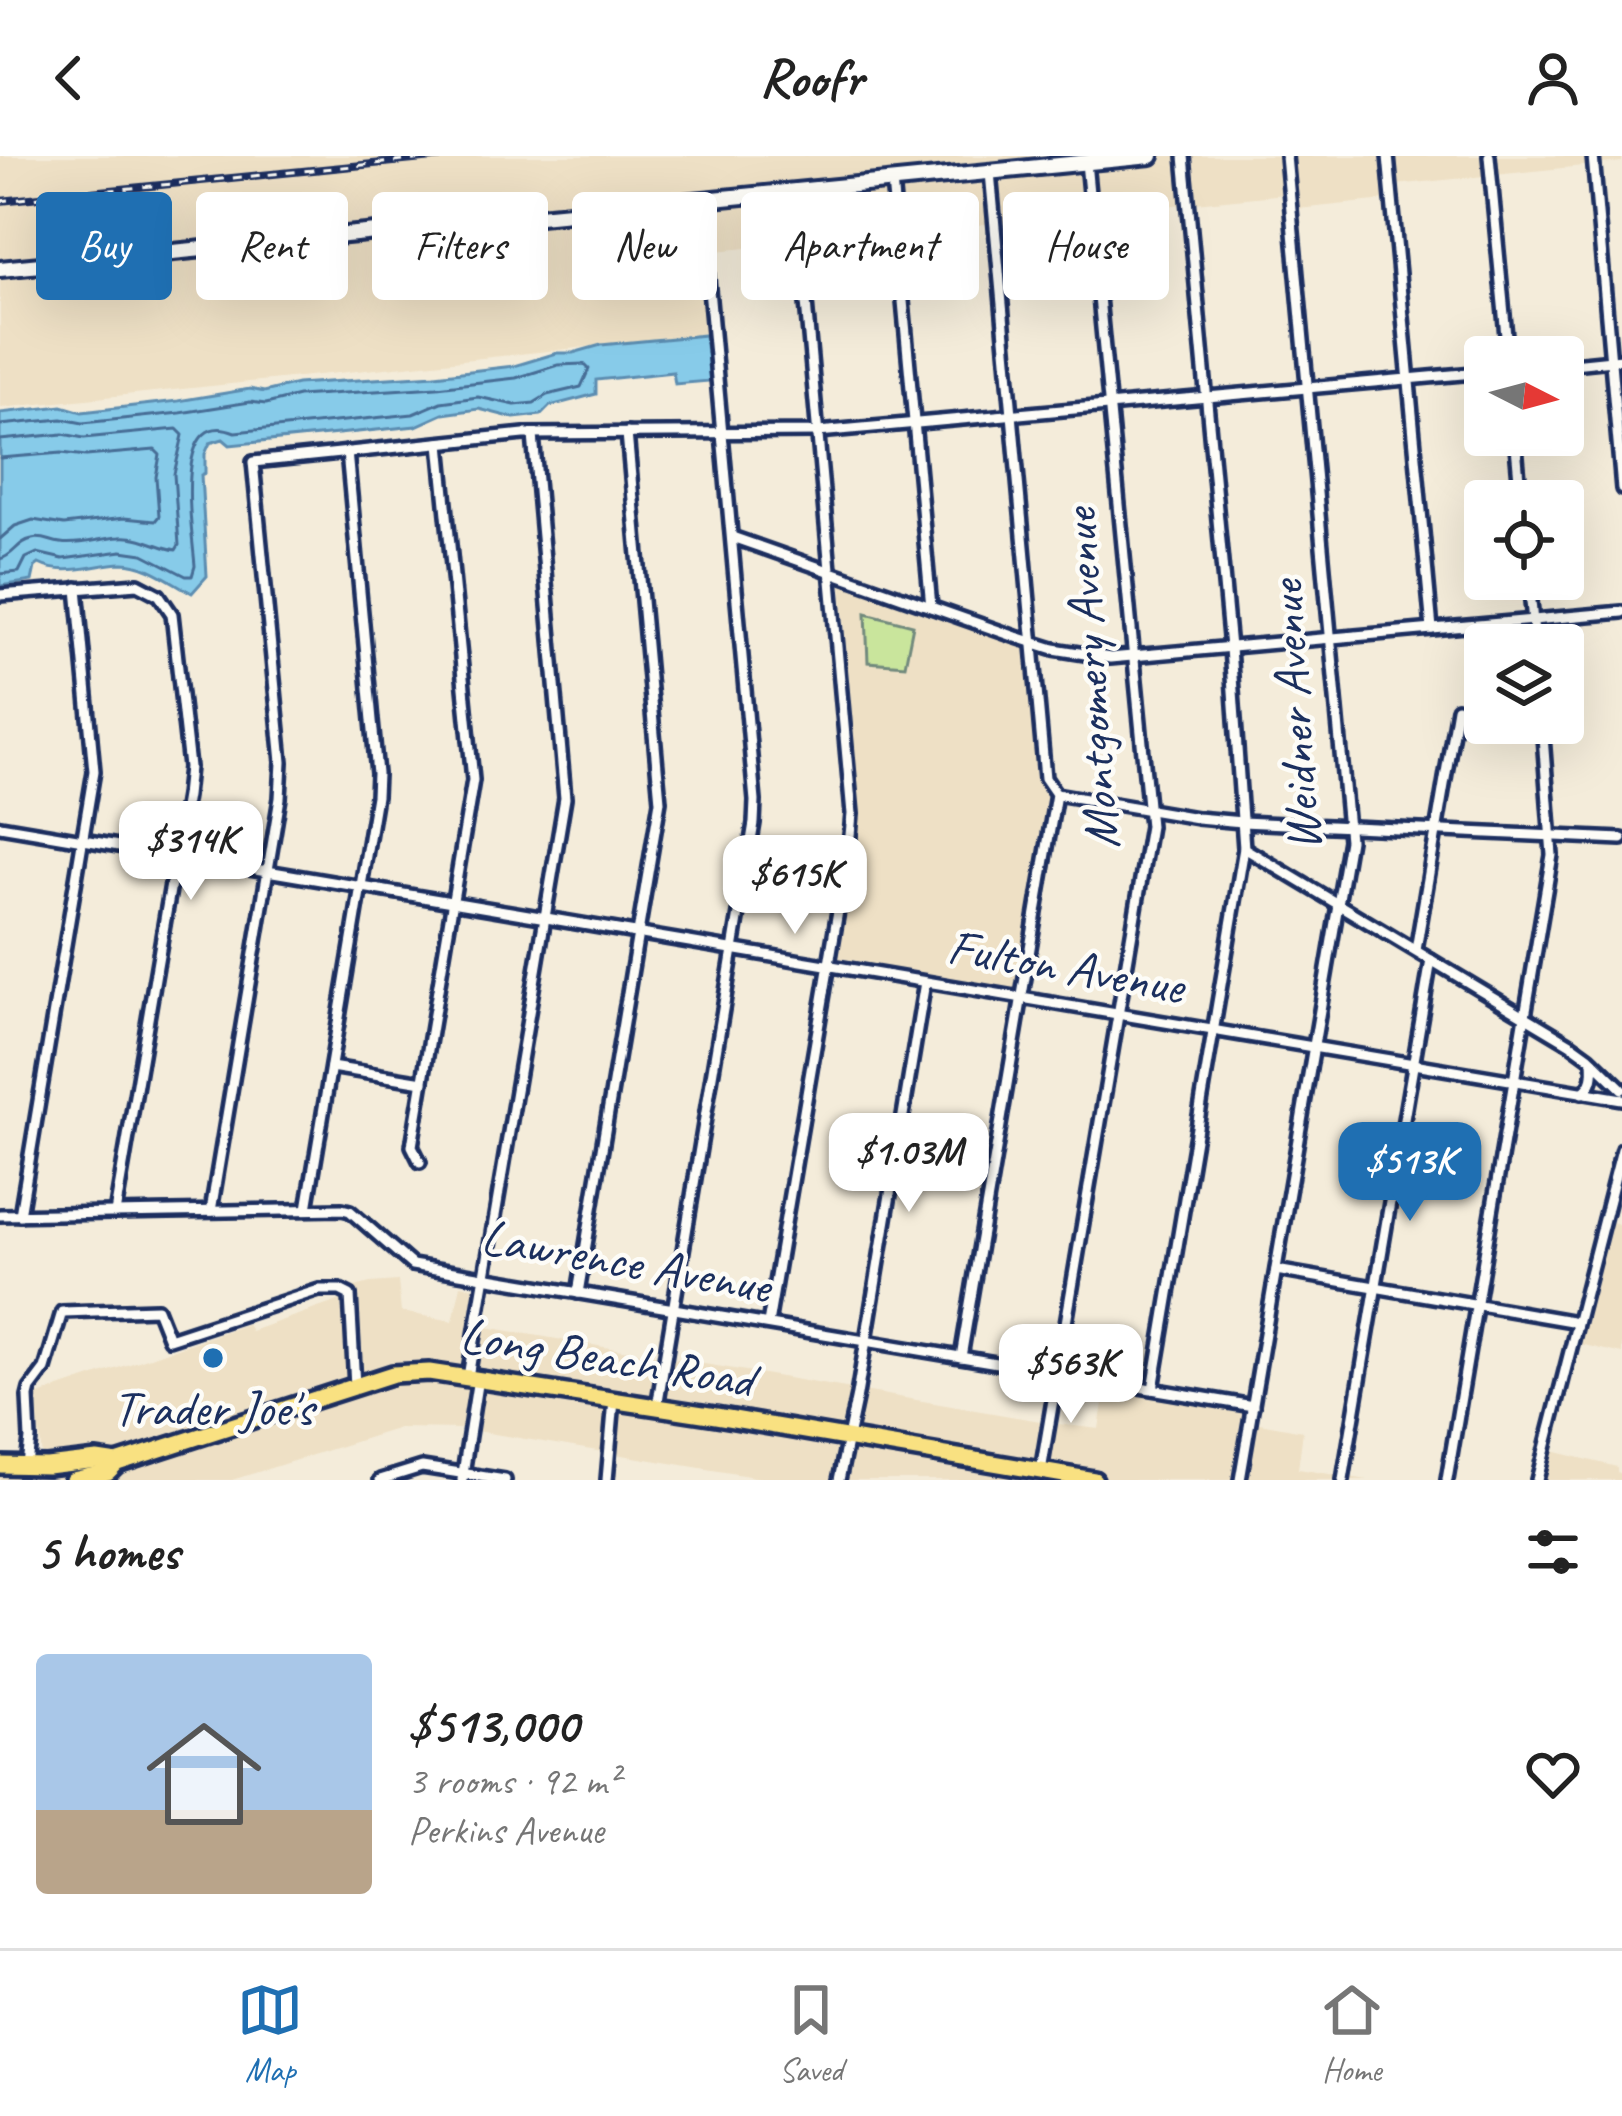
<!DOCTYPE html>
<meta charset="utf-8">
<style>
:root{--surface:#fff;--page:#f6f6f6;--text:#222;--muted:#767676;--line:#e0e0e0;--accent:#1f6fb2}
body{margin:0;font-family:Caveat,sans-serif;background:var(--page);color:var(--text);height:100vh;display:flex;flex-direction:column;font-size:45px;white-space:nowrap}
*{box-sizing:border-box;margin:0}
p{font-size:39px;color:var(--muted)}
.icon{flex:none;width:66px;height:66px;fill:none;stroke:currentColor;stroke-width:2;stroke-linecap:round;stroke-linejoin:round}
.map{position:relative;height:1324px;overflow:hidden}
.side{display:flex;flex-direction:column;background:var(--surface);flex:1}
.side>*{flex:none}
.banner{position:absolute;left:36px;top:36px;width:1551px;height:108px;display:flex;gap:24px}
.needle{width:78px;rotate:96deg}
.fabs{position:absolute;left:1464px;top:180px;display:grid;gap:24px}
.fabs a{display:grid;place-items:center;width:120px;height:120px;border-radius:12px;background:var(--surface);box-shadow:0 12px 48px #0002;font-size:60px}
.price{position:absolute;translate:-50% -102px;padding:0 27px;border-radius:24px;background:#fff;color:#222;font-size:39px;line-height:78px;filter:drop-shadow(0 3px 6px #0008)}
.price::after{content:'';position:absolute;left:50%;top:72px;width:36px;height:27px;margin-left:-18px;background:inherit;clip-path:polygon(0 0,100% 0,50% 100%)}
.price.active{background:var(--accent);color:#fff}
ul{padding:0;list-style:none}
li{display:flex;align-items:center;gap:36px;height:300px;padding:0 36px}
li span{display:grid;place-items:center;flex:none;width:336px;height:240px;border-radius:12px;color:#555}
li>.icon{margin-inline-start:auto}
span .icon{width:144px;height:144px;fill:#fffc;stroke-width:1}
li b{font-size:51px}
h2{display:flex;justify-content:space-between;align-items:center;height:144px;padding:0 36px;font-size:51px}
.tag{padding:0 42px;border-radius:12px;background:var(--surface);box-shadow:0 12px 48px #0002;font-size:42px;line-height:108px}
.tag.active{background:var(--accent);color:#fff}
header{display:flex;justify-content:space-between;align-items:center;height:156px;padding:0 36px;background:var(--surface);font-size:54px;font-weight:800}
.tab-bar{display:flex;justify-content:space-around;align-items:center;height:168px;border-top:3px solid var(--line);background:var(--surface);font-size:33px;color:var(--muted)}
.tab-bar a{display:grid;justify-items:center;gap:6px}
.tab-bar .active{color:var(--accent)}
.map>svg:first-child{display:block}
.built{fill:#eee0c5}
.green{fill:#c9e59c;stroke:#728a7d;stroke-width:3}
.water{fill:#87cbe9;stroke:#5c8db1;stroke-width:3}
.lines{fill:none;stroke-linecap:round;stroke-linejoin:round}
.shore{stroke:#466d96;stroke-width:3}
.minor-casing{stroke:#1b2f5e;stroke-width:18}
.secondary-casing{stroke:#1b2f5e;stroke-width:22}
.primary-casing{stroke:#1b2f5e;stroke-width:24}
.minor{stroke:#fdfcf7;stroke-width:9}
.secondary{stroke:#fdfcf7;stroke-width:14}
.primary{stroke:#f9e181;stroke-width:15}
.rail-casing{stroke:#1b2f5e;stroke-width:8}
.rail{stroke:#fdfcf7;stroke-width:3;stroke-dasharray:9;stroke-linecap:butt}
.poi-dot{fill:#1f6fb2;stroke:#fdfcf7;stroke-width:4.5}
.labels{text-anchor:middle;dominant-baseline:central;stroke-width:9;stroke-linejoin:round;paint-order:stroke}
.street-label{font-size:51px;fill:#1b2f5e;stroke:#fdfcf7}
.poi-label{font-size:51px;fill:#1b2f5e;stroke:#fdfcf7}
</style>
<header><svg class="icon" aria-label="back" viewBox="0 0 24 24"><path d="M15 5l-7 7 7 7"/></svg>Roofr<svg class="icon" aria-label="person" viewBox="0 0 24 24"><circle cx="12" cy="8" r="4"/><path d="M4 21q1-7 8-7t8 7"/></svg></header>
<div class="map">
<svg width="1622" height="1324" viewBox="0 0 1622 1324">
<rect width="100%" height="100%" fill="#f4ecda"/>
<filter id="ink" filterUnits="userSpaceOnUse"><feTurbulence type="fractalNoise" baseFrequency=".00833" numOctaves="2"/><feDisplacementMap in="SourceGraphic" scale="24" xChannelSelector="R" yChannelSelector="G"/><feConvolveMatrix kernelMatrix="1 2 1 2 8 2 1 2 1" color-interpolation-filters="sRGB"/></filter>
<g filter="url(#ink)">
<g class="built">
<path d="M0 0H1622V6L1395 29V43L1288 54 1285 38 706 96 712 178 0 252Z"/>
<path d="M841 427 1027 492 1039 626 1051 642 1017 836 837 803 860 662Z"/>
<path d="M1608 1065 1622 1069V1198L1576 1187Z"/>
<path d="M398 1125 401 1156 453 1165 461 1129 490 1134 486 1171 1058 1268 1099 1273 1106 1228 1250 1252 1249 1265 1303 1275 1298 1313 1368 1324H773L464 1273 399 1272 232 1324H0V1301L42 1302 36 1240 247 1168 251 1175 344 1143 348 1133 370 1127Z"/>
<path d="M1544 1293 1617 1311V1316L1622 1318V1324H1536Z"/>
</g>
<path class="green" d="M866 457 913 469 905 509 868 506Z"/>
<path class="water" d="M705 179 710 225 675 228 673 216 596 224V238L550 250 541 259 514 262 479 253 443 258 416 270 230 289 223 283 210 287 205 298V317L201 319 207 420 192 437C171 426 147 407 123 407 94 408 65 421 39 408L35 411 32 425 0 430V257L62 250 82 256 178 245 250 233 264 236 297 228 435 219 514 210 557 197H573L601 189Z"/>
<g class="lines">
<g class="shore">
<path d="M0 269 62 263 83 267 180 257 250 246 266 248 298 240 437 231 516 222 558 209 584 208 589 213 581 231 547 239 534 247 515 249 478 241 441 246 413 258 235 276C170 250 193 378 195 410L192 420H186L143 398 122 395 63 403 37 397 26 402 19 416 0 418"/>
<path d="M0 284 63 278 84 282 177 273 183 279 174 318 179 389 176 394C157 391 141 379 120 381 101 382 79 390 61 387 50 386 44 380 32 383 17 386 14 400 0 403"/>
<path d="M0 302 62 297 86 300 155 294 160 299 156 321 159 360 155 365 124 362 64 369 33 364 15 370 0 383"/>
</g>
<g class="minor-casing">
<g id="minor">
<path d="M1388 0 1432 473"/>
<path d="M1489 0 1508 201"/>
<path d="M1593 0 1622 333"/>
<path d="M892 25 931 451"/>
<path d="M1563 209 1622 203"/>
<path d="M1515 279 1521 345"/>
<path d="M732 381 1016 481 1054 493 1110 502 1622 456"/>
<path d="M1529 423 1535 489"/>
<path d="M0 439 138 428 159 439 172 458 189 611 186 640 115 1057"/>
<path d="M1056 638 1197 662 1242 666 1622 683"/>
<path d="M0 670 1622 943"/>
<path d="M1244 692 1571 888 1589 901 1622 933"/>
<path d="M1416 794 1457 552"/>
<path d="M331 911 423 926"/>
<path d="M1582 937C1594 929 1594 918 1593 905"/>
<path d="M420 1006 412 990 473 624 440 287"/>
<path d="M307 1053 376 640 377 618 347 296"/>
<path d="M211 1055 280 642 282 606 253 306 524 278 818 276 1485 216"/>
<path d="M0 1059 342 1053 350 1055 412 1109 1253 1250"/>
<path d="M20 1059 94 615 77 432"/>
<path d="M1276 1114 1577 1166"/>
<path d="M578 1137 660 645 627 277"/>
<path d="M768 1168 849 690 852 658 796 35"/>
<path d="M961 1201 1056 638 1045 622 990 16"/>
<path d="M468 1221 565 642 533 279"/>
<path d="M1153 1233 1244 692 1230 492 1184 0"/>
<path d="M657 1251 754 667 755 645 701 44"/>
<path d="M27 1309 30 1283 28 1241 30 1233 45 1213 62 1156 157 1153 169 1183 319 1134H340L350 1139 355 1230"/>
<path d="M1041 1315 1150 670 1086 6"/>
<path d="M380 1324 422 1311 505 1324"/>
<path d="M462 1324 478 1222"/>
<path d="M607 1324 614 1244"/>
<path d="M839 1324 857 1239 925 826"/>
<path d="M1240 1324 1349 684 1286 0"/>
<path d="M1343 1324 1431 804"/>
<path d="M1447 1324 1552 699 1542 567"/>
<path d="M1537 1324 1622 993"/>
</g>
</g>
<g class="secondary-casing">
<path id="secondary" d="M0 113 1151 0"/>
</g>
<g class="primary-casing">
<g id="primary">
<path d="M0 1309 47 1310 97 1304 117 1307"/>
<path d="M73 1324 108 1316 117 1307 393 1218 429 1216 716 1260 1094 1324"/>
</g>
</g>
<use href="#minor" class="minor"/>
<use href="#secondary" class="secondary"/>
<use href="#primary" class="primary"/>
<g class="rail-casing">
<path id="rail" d="M0 45 454 0"/>
</g>
<use href="#rail" class="rail"/>
</g>
</g>
<circle class="poi-dot" cx="213" cy="1202" r="12"/>
<g class="labels">
<g class="street-label">
<text transform="translate(1090 523) rotate(-94)">Montgomery Avenue</text>
<text transform="translate(1294 560) rotate(-94)">Weidner Avenue</text>
<text transform="translate(1066 810) rotate(10)">Fulton Avenue</text>
<text transform="translate(626 1105) rotate(10)">Lawrence Avenue</text>
<text transform="translate(607 1201) rotate(9)">Long Beach Road</text>
</g>
<g class="poi-label">
<text x="213" y="1252">Trader Joe's</text>
</g>
</g>
</svg>
<div class="fabs">
<a><svg class="needle" viewBox="-14 -14 28 28"><path d="M0-13l5 13h-10z" fill="#e53935"/><path d="M0 13l5-13h-10z" fill="#767676"/></svg></a>
<a><svg class="icon" aria-label="locate" viewBox="0 0 24 24"><circle cx="12" cy="12" r="6"/><path d="M12 2v4M12 18v4M2 12h4M18 12h4"/></svg></a>
<a><svg class="icon" aria-label="layers" viewBox="0 0 24 24"><path d="M12 4l9 5-9 5-9-5zM3 14l9 5 9-5"/></svg></a>
</div>
<b class="price" style="left:191px;top:747px">$314K</b>
<b class="price" style="left:795px;top:781px">$615K</b>
<b class="price" style="left:909px;top:1059px">$1.03M</b>
<b class="price active" style="left:1410px;top:1068px">$513K</b>
<b class="price" style="left:1071px;top:1270px">$563K</b>
<div class="banner">
<a class="tag active">Buy</a>
<a class="tag">Rent</a>
<a class="tag">Filters</a>
<a class="tag">New</a>
<a class="tag">Apartment</a>
<a class="tag">House</a>
</div>
</div>
<section class="side">
<h2>5 homes<svg class="icon" aria-label="filters" viewBox="0 0 24 24"><path d="M4 7h16M4 17h16"/><circle cx="9" cy="7" r="2"/><circle cx="15" cy="17" r="2"/></svg></h2>
<ul>
<li><span style="background:linear-gradient(#a9c7e8 65%,#b9a48a 0)"><svg class="icon" aria-label="home" viewBox="0 0 24 24"><path d="M3 11l9-7 9 7M6 9v11h12V9"/></svg></span><div><b>$513,000</b><p>3 rooms · 92 m²</p><p>Perkins Avenue</p></div><svg class="icon" aria-label="heart" viewBox="0 0 24 24"><path d="M12 20l-8-8c-3-5 5-10 8-4 3-6 11-1 8 4z"/></svg></li>
</ul>
</section>
<nav class="tab-bar">
<a class="active"><svg class="icon" aria-label="map" viewBox="0 0 24 24"><path d="M3 6l6-2 6 2 6-2v14l-6 2-6-2-6 2zM9 4v14M15 6v14"/></svg>Map</a>
<a><svg class="icon" aria-label="saved" viewBox="0 0 24 24"><path d="M7 4h10v16l-5-4-5 4z"/></svg>Saved</a>
<a><svg class="icon" aria-label="home" viewBox="0 0 24 24"><path d="M3 11l9-7 9 7M6 9v11h12V9"/></svg>Home</a>
</nav>
